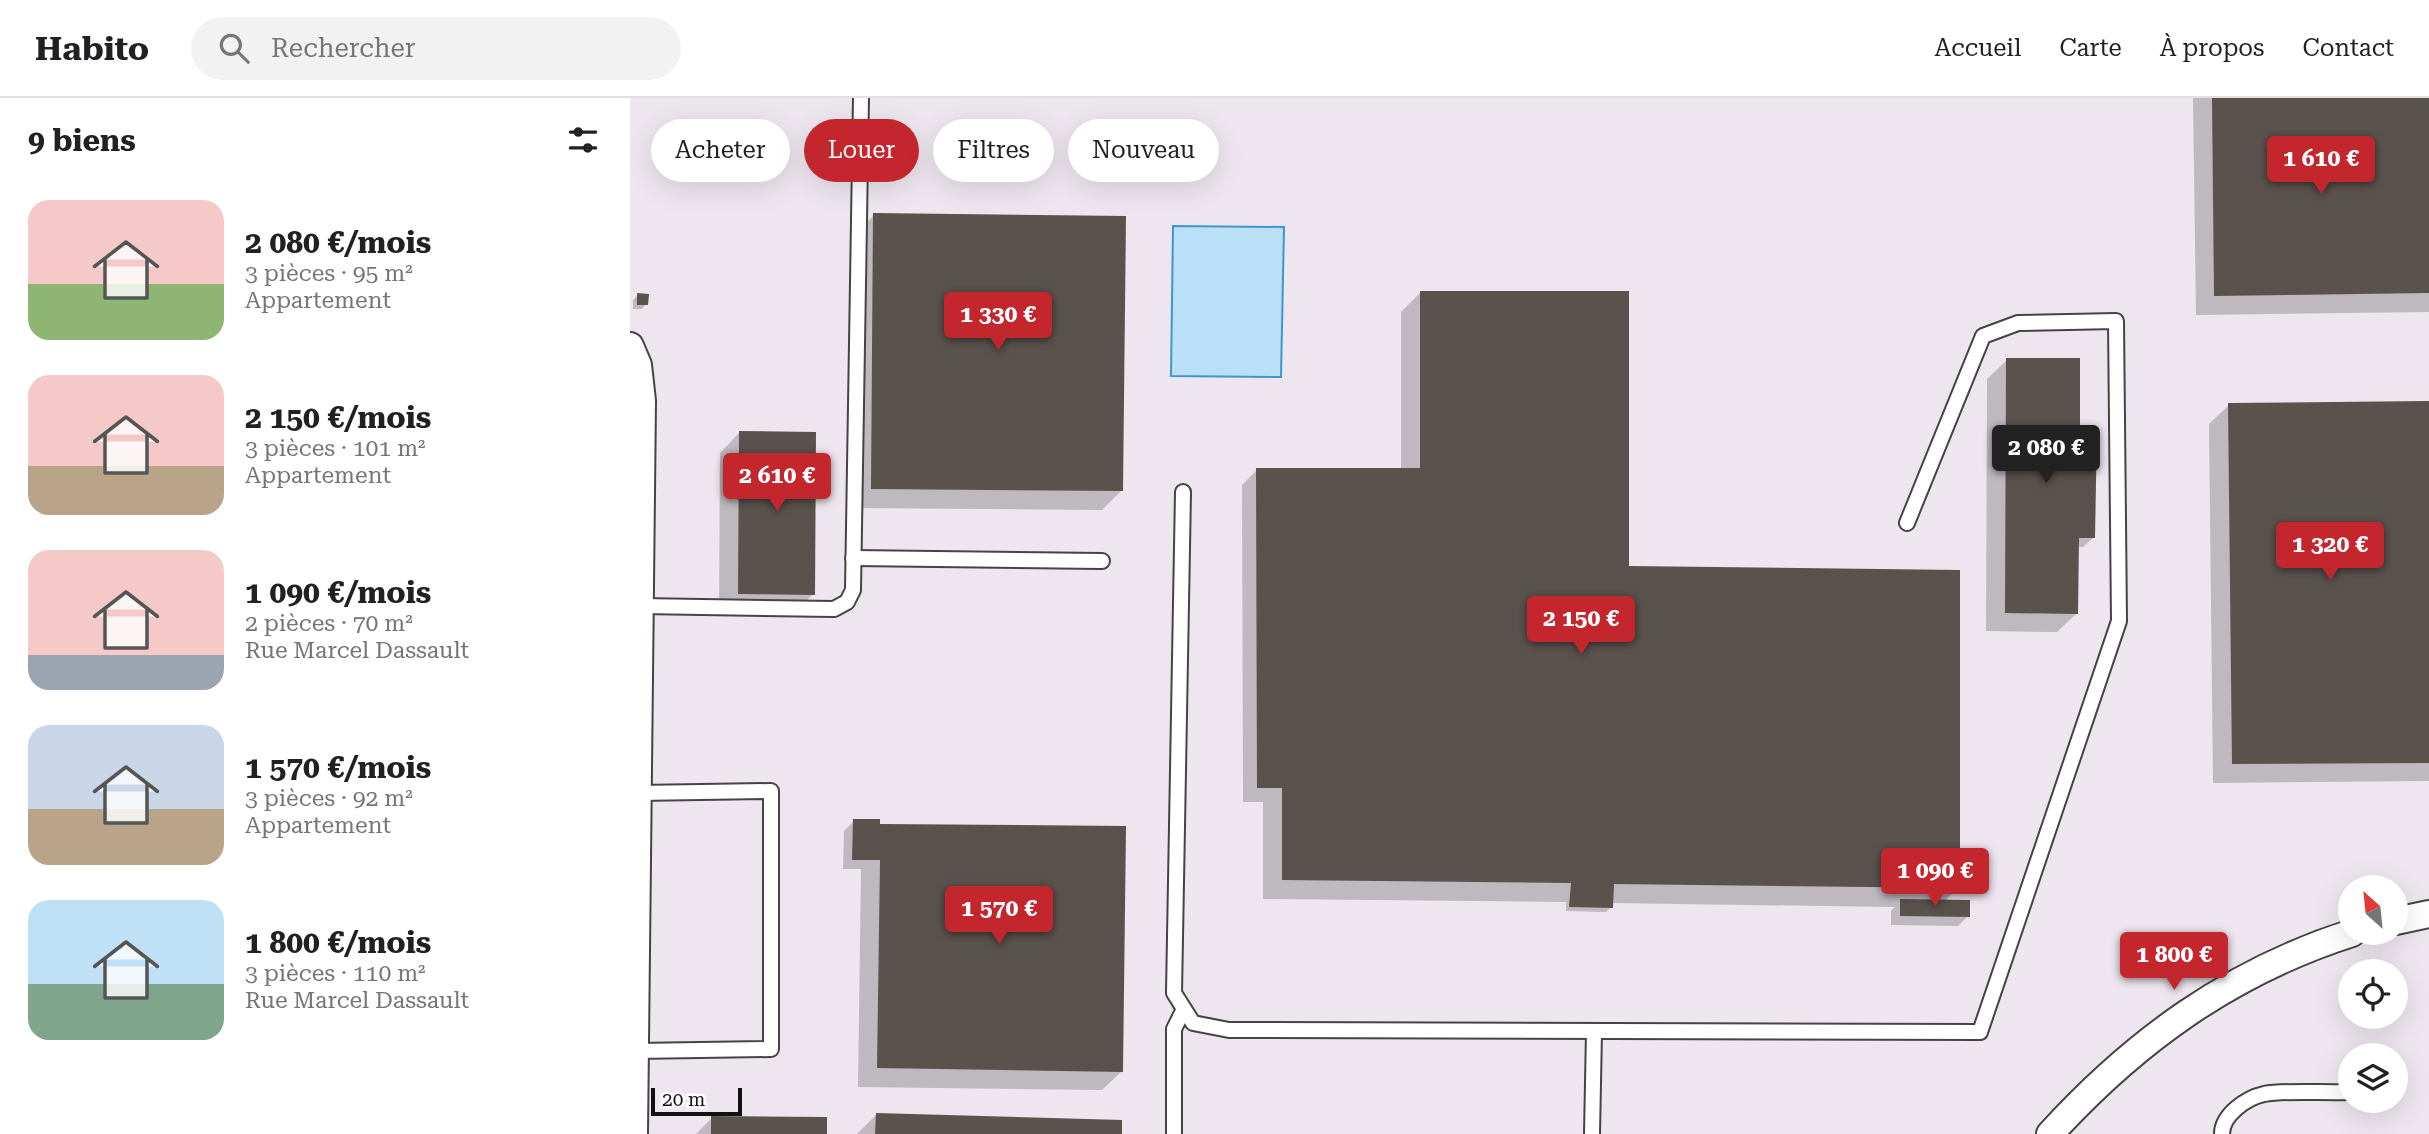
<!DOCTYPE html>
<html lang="fr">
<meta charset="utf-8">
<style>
:root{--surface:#fff;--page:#f2f2f2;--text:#202124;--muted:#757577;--line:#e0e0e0;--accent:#c4262e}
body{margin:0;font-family:"Roboto Serif",serif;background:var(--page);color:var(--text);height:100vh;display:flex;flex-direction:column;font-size:26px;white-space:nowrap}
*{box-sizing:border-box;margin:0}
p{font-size:23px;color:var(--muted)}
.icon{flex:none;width:38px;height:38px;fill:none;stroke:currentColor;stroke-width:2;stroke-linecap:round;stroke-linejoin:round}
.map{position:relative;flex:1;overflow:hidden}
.details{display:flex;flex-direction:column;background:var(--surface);width:630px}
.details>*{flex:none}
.top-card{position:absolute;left:21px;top:21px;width:665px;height:63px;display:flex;gap:14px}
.needle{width:46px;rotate:333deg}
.tools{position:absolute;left:1708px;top:777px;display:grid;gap:14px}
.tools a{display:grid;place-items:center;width:70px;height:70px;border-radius:50%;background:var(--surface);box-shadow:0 7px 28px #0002;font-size:35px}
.scale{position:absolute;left:21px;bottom:18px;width:91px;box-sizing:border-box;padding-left:7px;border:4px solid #111;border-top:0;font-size:19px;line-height:24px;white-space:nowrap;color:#111;-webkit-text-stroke:5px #fff;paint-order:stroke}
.price{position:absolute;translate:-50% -60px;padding:0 16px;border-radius:7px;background:var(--accent);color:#fff;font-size:23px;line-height:46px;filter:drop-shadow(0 2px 4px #0008)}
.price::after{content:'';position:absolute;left:50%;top:42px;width:21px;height:16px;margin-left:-10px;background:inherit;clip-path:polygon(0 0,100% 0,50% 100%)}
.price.active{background:#222;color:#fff}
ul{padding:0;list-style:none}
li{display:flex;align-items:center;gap:21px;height:175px;padding:0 28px}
li span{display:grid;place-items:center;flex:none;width:196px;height:140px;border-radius:21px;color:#555}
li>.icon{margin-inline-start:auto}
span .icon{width:84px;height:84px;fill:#fffc;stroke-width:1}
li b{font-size:30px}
h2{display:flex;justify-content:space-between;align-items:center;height:84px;padding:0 28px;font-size:30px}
.pill{padding:0 24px;border-radius:32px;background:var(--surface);box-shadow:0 7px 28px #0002;font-size:24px;line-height:63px}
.pill.active{background:var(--accent);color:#fff}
header{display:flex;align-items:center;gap:42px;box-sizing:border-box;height:98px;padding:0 35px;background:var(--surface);border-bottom:2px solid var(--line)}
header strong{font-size:33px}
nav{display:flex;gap:38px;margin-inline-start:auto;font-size:24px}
.search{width:490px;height:63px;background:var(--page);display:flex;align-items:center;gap:18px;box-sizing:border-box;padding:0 24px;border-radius:38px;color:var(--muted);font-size:26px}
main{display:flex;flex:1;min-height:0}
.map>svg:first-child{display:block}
.industrial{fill:#eee6ef;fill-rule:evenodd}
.water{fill:#b9e0f7;stroke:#3f96cf;stroke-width:2}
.shadow{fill:#0003}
.building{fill:#5a524d}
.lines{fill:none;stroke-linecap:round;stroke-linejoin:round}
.lane-casing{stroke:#444;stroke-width:18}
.street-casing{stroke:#444;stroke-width:30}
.lane{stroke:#fff;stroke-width:14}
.street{stroke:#fff;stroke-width:26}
</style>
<header>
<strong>Habito</strong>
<div class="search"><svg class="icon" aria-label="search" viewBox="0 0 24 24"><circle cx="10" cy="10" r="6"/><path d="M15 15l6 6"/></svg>Rechercher</div>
<nav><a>Accueil</a><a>Carte</a><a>À propos</a><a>Contact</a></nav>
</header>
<main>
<section class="details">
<h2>9 biens<svg class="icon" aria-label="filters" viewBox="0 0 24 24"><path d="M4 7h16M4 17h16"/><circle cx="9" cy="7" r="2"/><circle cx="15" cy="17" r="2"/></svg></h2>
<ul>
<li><span style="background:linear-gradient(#f6c9c9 60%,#8fb573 0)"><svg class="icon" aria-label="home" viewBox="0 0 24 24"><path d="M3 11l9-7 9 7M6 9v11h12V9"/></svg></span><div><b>2 080 €/mois</b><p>3 pièces · 95 m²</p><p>Appartement</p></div></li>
<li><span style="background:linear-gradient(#f6c9c9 65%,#b9a48a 0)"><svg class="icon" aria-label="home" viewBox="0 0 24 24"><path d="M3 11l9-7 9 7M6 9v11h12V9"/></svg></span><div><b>2 150 €/mois</b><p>3 pièces · 101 m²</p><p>Appartement</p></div></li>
<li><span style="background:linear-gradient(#f6c9c9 75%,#9aa5b1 0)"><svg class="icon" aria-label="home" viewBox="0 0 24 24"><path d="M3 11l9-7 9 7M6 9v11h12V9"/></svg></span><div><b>1 090 €/mois</b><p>2 pièces · 70 m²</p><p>Rue Marcel Dassault</p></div></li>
<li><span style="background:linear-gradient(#c9d6e8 60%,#b9a48a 0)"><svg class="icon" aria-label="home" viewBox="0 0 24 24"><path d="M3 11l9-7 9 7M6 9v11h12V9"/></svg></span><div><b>1 570 €/mois</b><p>3 pièces · 92 m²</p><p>Appartement</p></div></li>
<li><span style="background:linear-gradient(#bfe0f5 60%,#7fa58c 0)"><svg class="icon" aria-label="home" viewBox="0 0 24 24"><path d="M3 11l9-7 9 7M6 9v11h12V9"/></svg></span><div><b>1 800 €/mois</b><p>3 pièces · 110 m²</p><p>Rue Marcel Dassault</p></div></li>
</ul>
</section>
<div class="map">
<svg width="1799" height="1036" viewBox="0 0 1799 1036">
<rect width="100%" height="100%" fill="#fffdf5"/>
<path class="industrial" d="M0 0H1799V1036H0ZM1720 789H1766V835H1720ZM1720 873H1766V919H1720ZM1720 957H1766V1003H1720Z"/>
<path class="water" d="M543 128 654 129 651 279 541 278Z"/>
<g class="shadow">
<path d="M1563 0H1799V214L1566 217Z"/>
<path d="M244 117 491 393 472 412 222 410 225 137Z"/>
<path d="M790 195 997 470 1328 790 1315 803 1338 818 1328 828 1261 827V813L1265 809 981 805V809L976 814 936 813V804L633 801V704H613L612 387 627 372 771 371V214Z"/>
<path d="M8 197 16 206 12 211H3V202Z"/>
<path d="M1377 262 1448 331 1464 439 1453 449H1447V515L1427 534 1356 533 1357 281Z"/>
<path d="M1799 305V683L1583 685 1579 326 1599 307Z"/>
<path d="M109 335 183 496 164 516 89 515 90 355Z"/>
<path d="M224 723 248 728 492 973 472 992 228 989 231 771H213L214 733Z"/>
<path d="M246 1017 490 1036H227Z"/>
<path d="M82 1020 195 1036H66Z"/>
</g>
<g class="building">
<path d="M1582 0H1799V195L1584 198Z"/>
<path d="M243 115 496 118 493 393 241 391Z"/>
<path d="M790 193H999V468L1330 472V790L984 786 983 810 939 809 941 785 652 782V690H627L626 370H790Z"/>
<path d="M7 195 19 196 18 207H7Z"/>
<path d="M1376 260H1450V330L1467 331 1465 440H1449L1448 516 1375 515Z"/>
<path d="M1799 303V665L1602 666 1598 305Z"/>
<path d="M109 333 186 334 185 497 108 496Z"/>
<path d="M223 721H250V726L496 728 493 974 247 970 250 762H222Z"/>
<path d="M1270 801 1340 802V819L1270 818Z"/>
<path d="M246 1015 492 1022V1036H245Z"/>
<path d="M81 1018 197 1019V1036H81Z"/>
</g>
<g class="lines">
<g class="lane-casing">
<g id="lane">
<path d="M553 394 544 895 563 925 599 932 1350 934 1489 523 1486 223 1388 225 1353 238 1277 425"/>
<path d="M223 460 472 463"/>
<path d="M10 508 204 511 217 504 223 492 231 0"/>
<path d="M5 953 141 951V693L8 695"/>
<path d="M544 1036V931L554 911"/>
<path d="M962 1036 964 934"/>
<path d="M1592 1036C1592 1017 1616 1000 1634 996 1656 992 1694 995 1718 994"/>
</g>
</g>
<g class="street-casing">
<g id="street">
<path d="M0 248 8 267 12 303 4 1036"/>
<path d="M1766 823 1799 816"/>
<path d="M1420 1036C1505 943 1600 874 1722 835"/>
</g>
</g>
<use href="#lane" class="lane"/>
<use href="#street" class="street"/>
</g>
</svg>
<div class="tools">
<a><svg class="needle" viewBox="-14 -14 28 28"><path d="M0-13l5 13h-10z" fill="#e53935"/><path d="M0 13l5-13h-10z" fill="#757577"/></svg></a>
<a><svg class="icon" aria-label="locate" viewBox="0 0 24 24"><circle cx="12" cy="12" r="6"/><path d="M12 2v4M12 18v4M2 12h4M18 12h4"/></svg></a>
<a><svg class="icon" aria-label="layers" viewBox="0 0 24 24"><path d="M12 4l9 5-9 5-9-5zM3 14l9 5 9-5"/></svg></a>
</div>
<div class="scale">20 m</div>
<b class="price" style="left:1691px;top:98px">1 610 €</b>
<b class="price" style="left:368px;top:254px">1 330 €</b>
<b class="price active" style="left:1416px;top:387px">2 080 €</b>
<b class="price" style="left:147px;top:415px">2 610 €</b>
<b class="price" style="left:1700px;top:484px">1 320 €</b>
<b class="price" style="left:951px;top:558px">2 150 €</b>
<b class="price" style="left:1305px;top:810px">1 090 €</b>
<b class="price" style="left:369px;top:848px">1 570 €</b>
<b class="price" style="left:1544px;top:894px">1 800 €</b>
<div class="top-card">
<a class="pill">Acheter</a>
<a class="pill active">Louer</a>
<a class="pill">Filtres</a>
<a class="pill">Nouveau</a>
</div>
</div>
</main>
